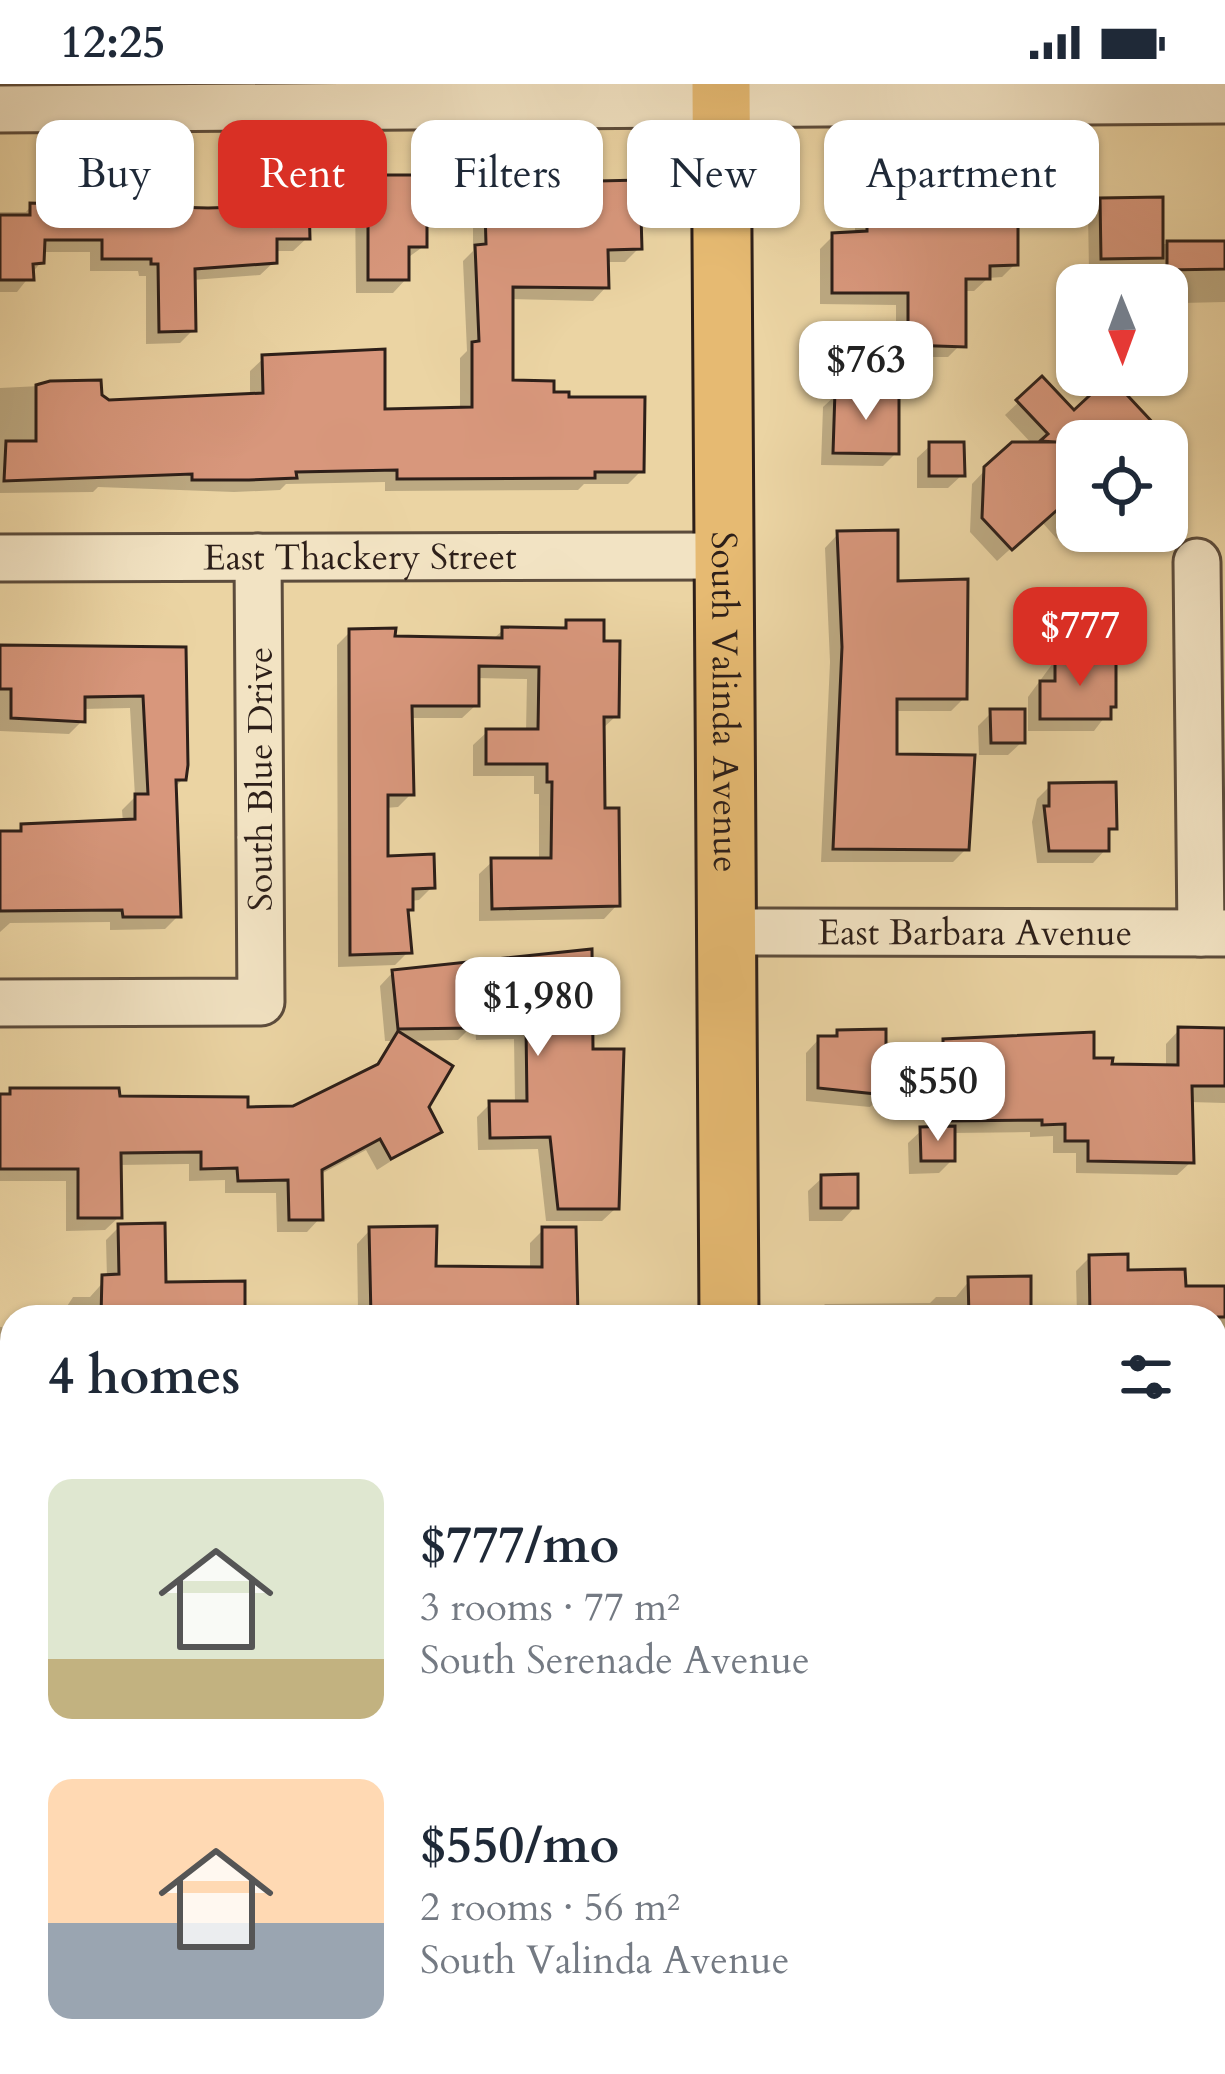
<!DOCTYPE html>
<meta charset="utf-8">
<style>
:root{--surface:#fff;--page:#f2f2f3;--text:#1f2937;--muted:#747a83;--accent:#d93025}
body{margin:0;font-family:Cardo,serif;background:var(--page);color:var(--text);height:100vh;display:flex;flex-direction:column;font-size:45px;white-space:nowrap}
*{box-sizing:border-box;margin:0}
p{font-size:39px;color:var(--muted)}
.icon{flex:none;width:66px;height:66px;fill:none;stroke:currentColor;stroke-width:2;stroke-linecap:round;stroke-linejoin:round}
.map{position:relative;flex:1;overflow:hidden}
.sheet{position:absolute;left:0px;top:1221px;width:1227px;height:771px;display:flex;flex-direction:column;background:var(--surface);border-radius:36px 36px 0 0;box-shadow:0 3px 9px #0004}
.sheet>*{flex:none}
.top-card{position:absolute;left:36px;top:36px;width:1155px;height:108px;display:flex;gap:24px}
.needle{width:78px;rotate:179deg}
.buttons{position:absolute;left:1056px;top:180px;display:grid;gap:24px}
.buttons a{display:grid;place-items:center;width:132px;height:132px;border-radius:24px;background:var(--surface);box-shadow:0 3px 9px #0004;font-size:60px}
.price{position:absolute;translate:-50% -102px;padding:0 27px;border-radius:24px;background:#fff;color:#222;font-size:39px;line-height:78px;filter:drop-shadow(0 3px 6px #0008)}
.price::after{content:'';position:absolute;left:50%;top:72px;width:36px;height:27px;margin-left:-18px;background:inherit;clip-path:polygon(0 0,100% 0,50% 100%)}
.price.selected{background:var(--accent);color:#fff}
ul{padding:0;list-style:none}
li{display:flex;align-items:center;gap:36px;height:300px;padding:0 48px}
li span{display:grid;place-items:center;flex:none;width:336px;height:240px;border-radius:24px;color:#555}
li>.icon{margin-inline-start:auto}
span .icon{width:144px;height:144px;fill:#fffc;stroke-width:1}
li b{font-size:51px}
h2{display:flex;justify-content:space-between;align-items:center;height:144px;padding:0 48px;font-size:51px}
.pill{padding:0 42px;border-radius:24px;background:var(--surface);box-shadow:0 3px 9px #0004;font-size:42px;line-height:108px}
.pill.selected{background:var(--accent);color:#fff}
.status{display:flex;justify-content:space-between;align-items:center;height:84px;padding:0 60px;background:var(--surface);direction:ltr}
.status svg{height:33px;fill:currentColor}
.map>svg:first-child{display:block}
.shadow{fill:#0003}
.building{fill:#d8977c;stroke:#2d1f19;stroke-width:3}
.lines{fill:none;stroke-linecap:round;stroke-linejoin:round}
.minor-casing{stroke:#5c4c3c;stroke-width:51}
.major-casing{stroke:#2d1f19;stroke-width:63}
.minor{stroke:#f2e3c3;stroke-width:45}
.major{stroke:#e6ba72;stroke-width:57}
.labels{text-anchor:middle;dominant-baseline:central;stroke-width:12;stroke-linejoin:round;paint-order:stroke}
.street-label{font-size:36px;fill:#2d1f19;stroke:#f2e3c3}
</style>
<div class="status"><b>12:25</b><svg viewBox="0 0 49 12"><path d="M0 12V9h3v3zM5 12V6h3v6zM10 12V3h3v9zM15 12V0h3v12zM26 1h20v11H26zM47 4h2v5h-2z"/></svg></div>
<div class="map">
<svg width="1225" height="1990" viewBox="0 0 1225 1990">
<rect width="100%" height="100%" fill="#ebd4a3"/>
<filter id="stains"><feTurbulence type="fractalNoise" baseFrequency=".00167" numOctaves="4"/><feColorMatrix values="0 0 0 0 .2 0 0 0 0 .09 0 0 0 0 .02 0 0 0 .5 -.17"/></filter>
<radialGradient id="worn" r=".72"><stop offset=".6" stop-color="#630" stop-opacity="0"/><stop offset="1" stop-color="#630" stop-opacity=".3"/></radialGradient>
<g class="shadow">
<path d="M369 94 424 162 406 175V195L393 209H356L355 108Z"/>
<path d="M557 101 639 164 625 178H606V203L593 217 510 215V299L566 316 641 387 628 400H584L578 406 385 407V398L286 400 280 406 234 408 98 403 93 408 0 409V304L99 299V313L109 319 250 313V287L264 274 382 328 460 326V274L467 267 463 177 473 167V142L486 128 543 126 544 114Z"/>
<path d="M971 117 1015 180 1002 193 988 194 974 207H963L961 260 948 273H896V221L820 220V165L833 152 855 151V132L868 119 963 124Z"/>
<path d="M1101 117 1160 160H1225V218L1182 219 1183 240 1167 253V201H1139V186L1089 187 1088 130Z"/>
<path d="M31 122 307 154 293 167H274V178L260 191 192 196 193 246 180 259 146 260V192H139L138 187H90V168H42L41 178 17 208H0V128H26Z"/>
<path d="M1042 296 1074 330 1160 357H1077V437L1057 455 1041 437 997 477 970 448 972 400 986 385 1033 361 1005 331Z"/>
<path d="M837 310 896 369 883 382 821 381 823 323Z"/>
<path d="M931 361 962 391 948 404H917V374Z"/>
<path d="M838 450 895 500 964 614 951 627H894V673L966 765 953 778H821L830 578 825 464Z"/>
<path d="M567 539 601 560 616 632 601 646 602 727 617 821 604 835 479 837V790L493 777H539V710H534V692H473V661L487 648H526L527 595 476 594V621L462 634H410L411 710 398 723 385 724V775L432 803 419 816 410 817 405 830 409 867 395 881 338 883 337 561 350 548 392 555 492 556 503 546 560 547Z"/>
<path d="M183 566V695L174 704 178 832 165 845 110 846V838L10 839 0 848V750H16L22 743 123 739 122 726 135 713 130 624 82 625V637L69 650 0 647V567Z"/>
<path d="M1056 575 1113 622 1094 647H1028V613Z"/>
<path d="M992 628 1022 658 1008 671H979L978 642Z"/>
<path d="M1050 702 1114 743 1106 751V765L1093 779H1037L1032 738 1037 715Z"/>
<path d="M589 868 590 968 616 1124 602 1137H546L538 1065 478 1066 477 1033 490 1020H515L514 955 476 956 475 939 458 956 407 957 425 1023 438 1047 377 1086 366 1066 319 1091 320 1134 307 1148H277L276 1109H225V1096L189 1097V1080L118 1081 119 1133 105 1146 66 1147V1097H0V1011L294 1025 372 987 392 957H385L380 902 393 888Z"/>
<path d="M1179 946H1225V1019L1190 1018 1191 1078 1177 1091 1076 1089V1069H1053V1052L1030 1053V1048L952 1049V1076L939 1089 909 1090 908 1059 922 1046 932 1045 931 971 944 958 1109 983 1166 984V960Z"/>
<path d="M839 949 883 1010 870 1023 806 1017V969L819 955Z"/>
<path d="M822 1094 855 1123 842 1137H809L808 1107Z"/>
<path d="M119 1143 163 1201 263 1229 358 1227 357 1160 370 1146 433 1185 530 1186V1159L543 1146 575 1232 603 1233H60L73 1213H90L107 1194 106 1156Z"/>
<path d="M1090 1173 1183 1206 1225 1205V1300H1215V1233H1077L1076 1187Z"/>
<path d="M970 1196 1028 1233H812L825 1220 930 1219 936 1213H956Z"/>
<rect x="0" y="1243" width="12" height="81"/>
<path d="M1215 1470 1216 1523H1225V1583H1215Z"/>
<rect x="0" y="1501" width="12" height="161"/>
<path d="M1225 1821V1990H1221V1880L1215 1887V1831Z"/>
<path d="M0 1842 12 1869V1963L0 1975Z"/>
<path d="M61 1980H145L135 1990H61Z"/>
<path d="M377 1980H449H424V1990H377Z"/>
<path d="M555 1980H598L592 1986 555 1985Z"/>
<rect x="878" y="1980" width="50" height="10"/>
</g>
<g class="building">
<path d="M368 91H427V163H409V196H368Z"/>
<path d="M640 96 642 165 608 166 609 204 513 203V296L554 297V308H569V313H645L644 388H595V394L397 395V386L296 388 297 394 249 396H192V390L4 397 6 357H36V301L50 297 101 296 102 311 109 316 263 309 262 271 385 265V325L472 323V258L479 257 475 161 486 160 485 125 555 123 556 98Z"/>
<path d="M1163 113V174L1101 175 1100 114Z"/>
<path d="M969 114H1018V181L990 182V195H966V263L908 261V209H832V149L867 147V116L969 122Z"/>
<path d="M272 117H309L310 155H277V179L195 185 196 247 159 248 158 180H151V175H102V156H45L44 179 33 180 34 196H0V131H30V119L208 124 272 122Z"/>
<path d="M1167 157H1225V185L1167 186Z"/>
<path d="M1042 292 1074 326 1102 300 1106 304 1114 297 1170 357H1077V450L1056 427 1012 466 982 434 984 383 1012 358H1056L1040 357 1048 350 1016 316Z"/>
<path d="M835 307 899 308V370L833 369Z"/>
<path d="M929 358H964L965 392H929Z"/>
<path d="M898 446V497L968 495 967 615H897V670L975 671 969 766 833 765 842 563 837 447Z"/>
<path d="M566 536H604V557H620L619 633H604L605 724H619L620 822 492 825 491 774H551L552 698H547V680H486V645H538L539 583 479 582V622H412L414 711H388V772L434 770 435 804 413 805V826H408L412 869 350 871 349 545 396 544 395 552 502 554V543L566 544Z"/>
<path d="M0 561 186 563 188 681 186 696H176L181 833H123L122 826 0 827V747H21V740L135 735V710H148L143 612 85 613V638L11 634V605H0Z"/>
<path d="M1055 572H1116V623H1111V635H1040V597H1055Z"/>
<path d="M990 625H1025V659H991Z"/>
<path d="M1116 698 1117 745H1109V767H1049L1044 722H1049V699Z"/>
<path d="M592 865 593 965H624L619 1125H558L550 1053 490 1054 489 1017H527L526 943 488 944 487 922 475 944 398 945 392 886Z"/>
<path d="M1178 943 1225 944V1002H1192L1194 1079 1088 1077V1057H1065V1040L1042 1041V1036L944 1037 943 955 1094 948V974H1113L1112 980 1178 981Z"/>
<path d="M886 945V1011L818 1004V952H837V946Z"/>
<path d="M398 947 453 982 429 1023 442 1048 391 1075 380 1055 322 1086 323 1136H289L288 1096 238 1097 237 1084 201 1085V1068L121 1069 122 1134H78V1085H0V1010H10V1004H119L120 1012 248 1013V1023L293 1022 378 980Z"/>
<path d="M955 1042V1077H921L920 1043Z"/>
<path d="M858 1090V1124H821V1091Z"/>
<path d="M165 1139 166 1198 245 1197V1233H101L102 1191 119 1190 118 1140Z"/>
<path d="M437 1142 436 1182 542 1183V1143H576L578 1233H371L369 1143Z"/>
<path d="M1128 1170V1186L1185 1185 1186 1202H1225V1233H1090L1089 1171Z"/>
<path d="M1031 1192V1233H969L968 1193Z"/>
</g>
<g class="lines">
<g class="minor-casing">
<g id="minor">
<path d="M0 25 1225 16"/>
<path id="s1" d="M0 474 722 472"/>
<path d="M1197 478 1201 849"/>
<path id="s2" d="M726 848 1225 849"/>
<path d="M0 919 261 918 258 473"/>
<path d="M1215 1378H1225"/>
<path d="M0 1404H12"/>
<path d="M262 1980V1990"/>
</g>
</g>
<g class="major-casing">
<g id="major">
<path id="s3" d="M721 0 729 1233"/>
<path d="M734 1980V1990"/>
</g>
</g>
<use href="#minor" class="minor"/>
<use href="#major" class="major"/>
</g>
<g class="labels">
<g class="street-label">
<text stroke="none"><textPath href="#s1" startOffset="360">East Thackery Street</textPath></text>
<text stroke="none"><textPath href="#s3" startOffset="618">South Valinda Avenue</textPath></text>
<text transform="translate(260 695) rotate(-90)">South Blue Drive</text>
<text stroke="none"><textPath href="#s2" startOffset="249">East Barbara Avenue</textPath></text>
</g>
</g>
<rect width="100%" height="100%" filter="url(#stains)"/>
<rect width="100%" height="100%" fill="url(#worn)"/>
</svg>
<div class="buttons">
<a><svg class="needle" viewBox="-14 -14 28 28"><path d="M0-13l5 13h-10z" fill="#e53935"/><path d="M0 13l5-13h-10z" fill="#747a83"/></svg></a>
<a><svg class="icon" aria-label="locate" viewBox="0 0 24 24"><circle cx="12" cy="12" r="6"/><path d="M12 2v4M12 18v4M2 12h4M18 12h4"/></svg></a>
</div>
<b class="price" style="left:866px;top:339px">$763</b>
<b class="price selected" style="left:1080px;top:605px">$777</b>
<b class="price" style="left:538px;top:975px">$1,980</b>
<b class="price" style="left:938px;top:1060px">$550</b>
<div class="top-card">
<a class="pill">Buy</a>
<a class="pill selected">Rent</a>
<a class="pill">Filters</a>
<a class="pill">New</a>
<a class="pill">Apartment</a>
</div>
<section class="sheet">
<h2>4 homes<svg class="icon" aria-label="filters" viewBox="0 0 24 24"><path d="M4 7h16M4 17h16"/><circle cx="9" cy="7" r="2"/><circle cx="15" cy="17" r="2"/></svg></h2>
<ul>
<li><span style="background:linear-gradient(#dfe7d0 75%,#c2b280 0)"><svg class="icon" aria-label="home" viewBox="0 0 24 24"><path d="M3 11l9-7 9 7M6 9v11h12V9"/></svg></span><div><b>$777/mo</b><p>3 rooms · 77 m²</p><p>South Serenade Avenue</p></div></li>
<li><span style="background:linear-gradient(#ffd9b3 60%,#9aa5b1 0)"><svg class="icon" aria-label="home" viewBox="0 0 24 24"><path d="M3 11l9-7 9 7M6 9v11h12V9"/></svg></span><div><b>$550/mo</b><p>2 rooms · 56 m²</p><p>South Valinda Avenue</p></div></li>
</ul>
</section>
</div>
